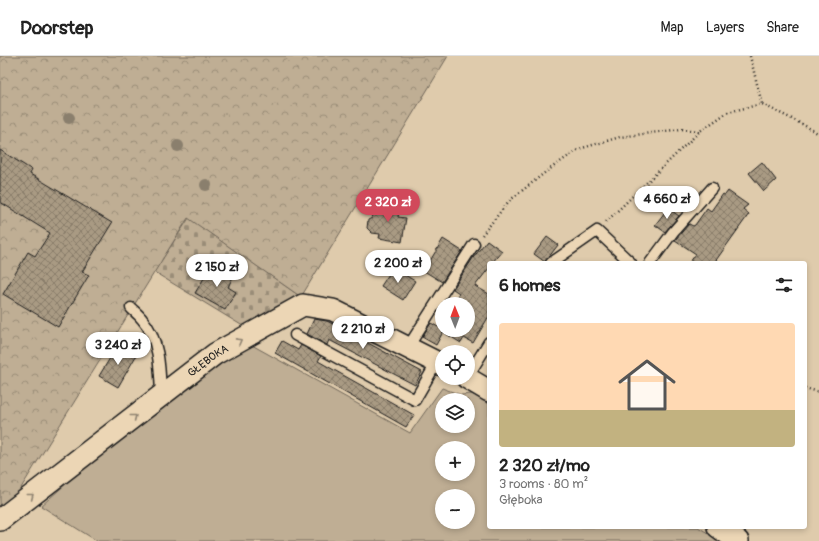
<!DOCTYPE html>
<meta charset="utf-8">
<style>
:root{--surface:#fff;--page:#f2f2f2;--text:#222;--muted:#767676;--line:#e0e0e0;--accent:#d1495b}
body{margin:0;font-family:Pangolin,sans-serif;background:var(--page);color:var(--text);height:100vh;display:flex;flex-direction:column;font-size:15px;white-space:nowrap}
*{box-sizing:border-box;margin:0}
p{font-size:13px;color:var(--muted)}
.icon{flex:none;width:22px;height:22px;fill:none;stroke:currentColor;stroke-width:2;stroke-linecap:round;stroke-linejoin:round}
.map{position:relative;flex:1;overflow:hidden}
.panel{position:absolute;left:487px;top:205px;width:320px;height:268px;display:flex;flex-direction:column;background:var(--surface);border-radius:4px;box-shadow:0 2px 6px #0003}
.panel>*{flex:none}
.needle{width:26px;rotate:359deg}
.fabs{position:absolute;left:435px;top:241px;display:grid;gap:8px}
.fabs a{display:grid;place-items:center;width:40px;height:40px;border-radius:50%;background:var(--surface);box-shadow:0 2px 6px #0003;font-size:20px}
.price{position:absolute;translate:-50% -34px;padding:0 9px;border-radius:14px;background:#fff;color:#222;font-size:13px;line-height:26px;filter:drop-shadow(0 1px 2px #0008)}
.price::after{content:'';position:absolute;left:50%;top:24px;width:12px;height:9px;margin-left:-6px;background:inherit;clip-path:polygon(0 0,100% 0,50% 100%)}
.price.selected{background:var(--accent);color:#fff}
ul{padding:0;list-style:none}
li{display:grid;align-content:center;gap:8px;height:212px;padding:0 12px}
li+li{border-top:1px solid var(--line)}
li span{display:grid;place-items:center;height:124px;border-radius:4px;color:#555}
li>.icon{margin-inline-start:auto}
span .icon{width:72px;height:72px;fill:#fffc;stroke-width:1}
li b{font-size:17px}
h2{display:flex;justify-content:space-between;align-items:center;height:48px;padding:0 12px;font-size:17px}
header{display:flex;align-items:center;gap:24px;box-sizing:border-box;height:56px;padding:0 20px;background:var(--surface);border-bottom:1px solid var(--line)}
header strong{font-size:19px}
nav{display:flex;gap:22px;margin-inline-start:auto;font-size:14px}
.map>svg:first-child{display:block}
.grass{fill:#bfae94;stroke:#6e6558;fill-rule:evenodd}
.cemetery{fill:url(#cemetery-stones);stroke:#6e6558}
.park{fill:url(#park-crowns);stroke:#6e6558}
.building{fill:url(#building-cross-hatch);stroke:#1c1c1c}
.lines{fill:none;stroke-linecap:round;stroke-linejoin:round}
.service-casing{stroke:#1c1c1c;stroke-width:13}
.minor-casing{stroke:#1c1c1c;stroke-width:24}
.path{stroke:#1c1c1c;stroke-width:2.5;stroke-dasharray:1 3;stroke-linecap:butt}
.service{stroke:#ecd6b5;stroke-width:10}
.minor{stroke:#ecd6b5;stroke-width:21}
.tree{fill:#8a7f6d}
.oneway{stroke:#8e8270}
.labels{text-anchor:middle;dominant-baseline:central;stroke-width:3;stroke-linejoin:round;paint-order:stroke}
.street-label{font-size:11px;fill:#1c1c1c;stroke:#ecd6b5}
</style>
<header>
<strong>Doorstep</strong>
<nav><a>Map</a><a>Layers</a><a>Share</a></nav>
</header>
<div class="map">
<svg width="819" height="485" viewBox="0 0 819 485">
<defs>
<pattern id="cemetery-stones" width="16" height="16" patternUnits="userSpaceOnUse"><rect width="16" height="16" fill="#bfae94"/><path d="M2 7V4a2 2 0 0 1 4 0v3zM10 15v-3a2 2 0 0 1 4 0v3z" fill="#9a8d78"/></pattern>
<pattern id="park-crowns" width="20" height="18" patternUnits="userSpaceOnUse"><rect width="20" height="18" fill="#bfae94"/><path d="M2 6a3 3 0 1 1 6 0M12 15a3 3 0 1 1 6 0" fill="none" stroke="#9a8d78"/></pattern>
<pattern id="building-cross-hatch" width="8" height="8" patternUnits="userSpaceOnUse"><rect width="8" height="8" fill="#a99a83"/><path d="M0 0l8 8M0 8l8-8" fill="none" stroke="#897d6a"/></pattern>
</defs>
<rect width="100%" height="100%" fill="#dfcbac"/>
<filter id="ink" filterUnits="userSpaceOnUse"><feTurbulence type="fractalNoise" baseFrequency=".025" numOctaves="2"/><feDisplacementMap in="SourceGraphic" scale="8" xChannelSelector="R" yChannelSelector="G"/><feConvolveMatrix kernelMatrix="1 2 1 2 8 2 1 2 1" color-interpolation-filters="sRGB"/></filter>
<g filter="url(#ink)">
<path class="grass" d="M250 288 410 377 442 332 461 339 472 338 489 348V471H698L721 485H97L41 450 132 369ZM442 344H468V370H442ZM442 392H468V418H442ZM442 440H468V466H442Z"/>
<path class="cemetery" d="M189 162 301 241 251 275 154 216Z"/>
<path class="park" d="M0 0H448L301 241 188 162 16 440 0 453Z"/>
<g class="building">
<path d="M0 94 32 114 30 118 112 167 82 216 89 219 58 271 3 238 28 196 35 200 50 177 0 146Z"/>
<path d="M762 106 776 124 764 135 749 117Z"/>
<path d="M728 135 748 149 743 153 749 158 714 207H689L696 198 675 184 689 168 693 170 695 169 707 152 711 155 723 138 725 139Z"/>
<path d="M382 146 400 149 398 161 406 162 402 186 379 182 380 178 372 177 367 172 368 164 372 162 373 157 380 158Z"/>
<path d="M668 152 679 160 665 176 655 169Z"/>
<path d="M547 181 558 189 545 206 534 198Z"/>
<path d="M443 183 462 195 442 226 424 215Z"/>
<path d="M487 184 502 195 492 207H489V212L475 230 489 238V260L473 287 464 282 461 287 443 276 436 289 422 281 431 267 438 271 442 265V274H468V248H452L459 237 453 233 473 202Z"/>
<path d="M212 209 233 221 228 231 236 236 225 254 195 237Z"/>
<path d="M393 212 415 225 403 244 381 230Z"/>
<path d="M314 263 327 265 422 316 415 329 329 284 327 289 307 278Z"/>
<path d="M282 285 298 294 301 289 321 300 318 305 414 359 406 371 275 297Z"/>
<path d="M118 289 136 300 118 331 99 320Z"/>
</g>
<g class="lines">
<g class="service-casing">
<g id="service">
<path d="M551 207 597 175 631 207"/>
<path d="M650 207 673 176 712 132"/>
<path d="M131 252C135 256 139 259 142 263 160 283 160 315 161 340"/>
<path d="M295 279 415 344 437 306"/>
<path d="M408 291 474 188"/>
<path d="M468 320 489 286"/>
</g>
</g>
<g class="minor-casing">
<g id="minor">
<path d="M467 322 489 335"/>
<path id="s1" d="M0 464 215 298 303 249 333 254 442 309"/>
<path d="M718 471 738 485"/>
</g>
</g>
<g class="path">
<path d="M750 0 762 48"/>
<path d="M606 166 700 75 728 56 762 48 802 68 819 78"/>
<path d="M482 179 509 145 547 115 579 93 620 81 681 73 699 75"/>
<path d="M805 332 819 336"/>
</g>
<use href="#service" class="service"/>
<use href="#minor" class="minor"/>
</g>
<g class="tree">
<circle cx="69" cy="62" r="6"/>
<circle cx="178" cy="90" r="6"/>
<circle cx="206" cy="129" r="6"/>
</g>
<defs><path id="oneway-chevron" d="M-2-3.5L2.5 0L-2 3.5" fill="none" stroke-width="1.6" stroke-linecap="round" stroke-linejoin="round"/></defs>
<g class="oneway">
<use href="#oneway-chevron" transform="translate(239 285) rotate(-29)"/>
<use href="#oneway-chevron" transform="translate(134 361) rotate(-38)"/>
<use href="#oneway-chevron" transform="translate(31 440) rotate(-38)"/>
</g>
</g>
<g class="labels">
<g class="street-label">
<text stroke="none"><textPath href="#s1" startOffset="262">GŁĘBOKA</textPath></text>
</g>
</g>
</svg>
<div class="fabs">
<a><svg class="needle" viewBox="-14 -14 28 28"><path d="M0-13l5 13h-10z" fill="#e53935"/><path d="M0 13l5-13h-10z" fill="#767676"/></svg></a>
<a><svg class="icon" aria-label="locate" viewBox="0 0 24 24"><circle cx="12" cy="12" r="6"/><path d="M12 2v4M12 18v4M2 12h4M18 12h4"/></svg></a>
<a><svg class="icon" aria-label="layers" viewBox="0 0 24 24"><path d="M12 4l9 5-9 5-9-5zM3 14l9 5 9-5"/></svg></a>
<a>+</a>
<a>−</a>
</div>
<b class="price" style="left:667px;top:164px">4 660 zł</b>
<b class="price selected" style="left:388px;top:167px">2 320 zł</b>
<b class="price" style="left:398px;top:228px">2 200 zł</b>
<b class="price" style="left:217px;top:232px">2 150 zł</b>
<b class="price" style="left:363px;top:294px">2 210 zł</b>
<b class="price" style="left:118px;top:310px">3 240 zł</b>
<section class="panel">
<h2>6 homes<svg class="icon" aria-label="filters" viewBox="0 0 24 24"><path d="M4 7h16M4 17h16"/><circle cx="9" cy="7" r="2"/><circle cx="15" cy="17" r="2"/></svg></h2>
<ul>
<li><span style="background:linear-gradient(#ffd9b3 70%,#c2b280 0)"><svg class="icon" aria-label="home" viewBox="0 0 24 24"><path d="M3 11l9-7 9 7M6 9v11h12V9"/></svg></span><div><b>2 320 zł/mo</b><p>3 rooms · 80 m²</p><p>Głęboka</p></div></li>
</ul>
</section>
</div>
